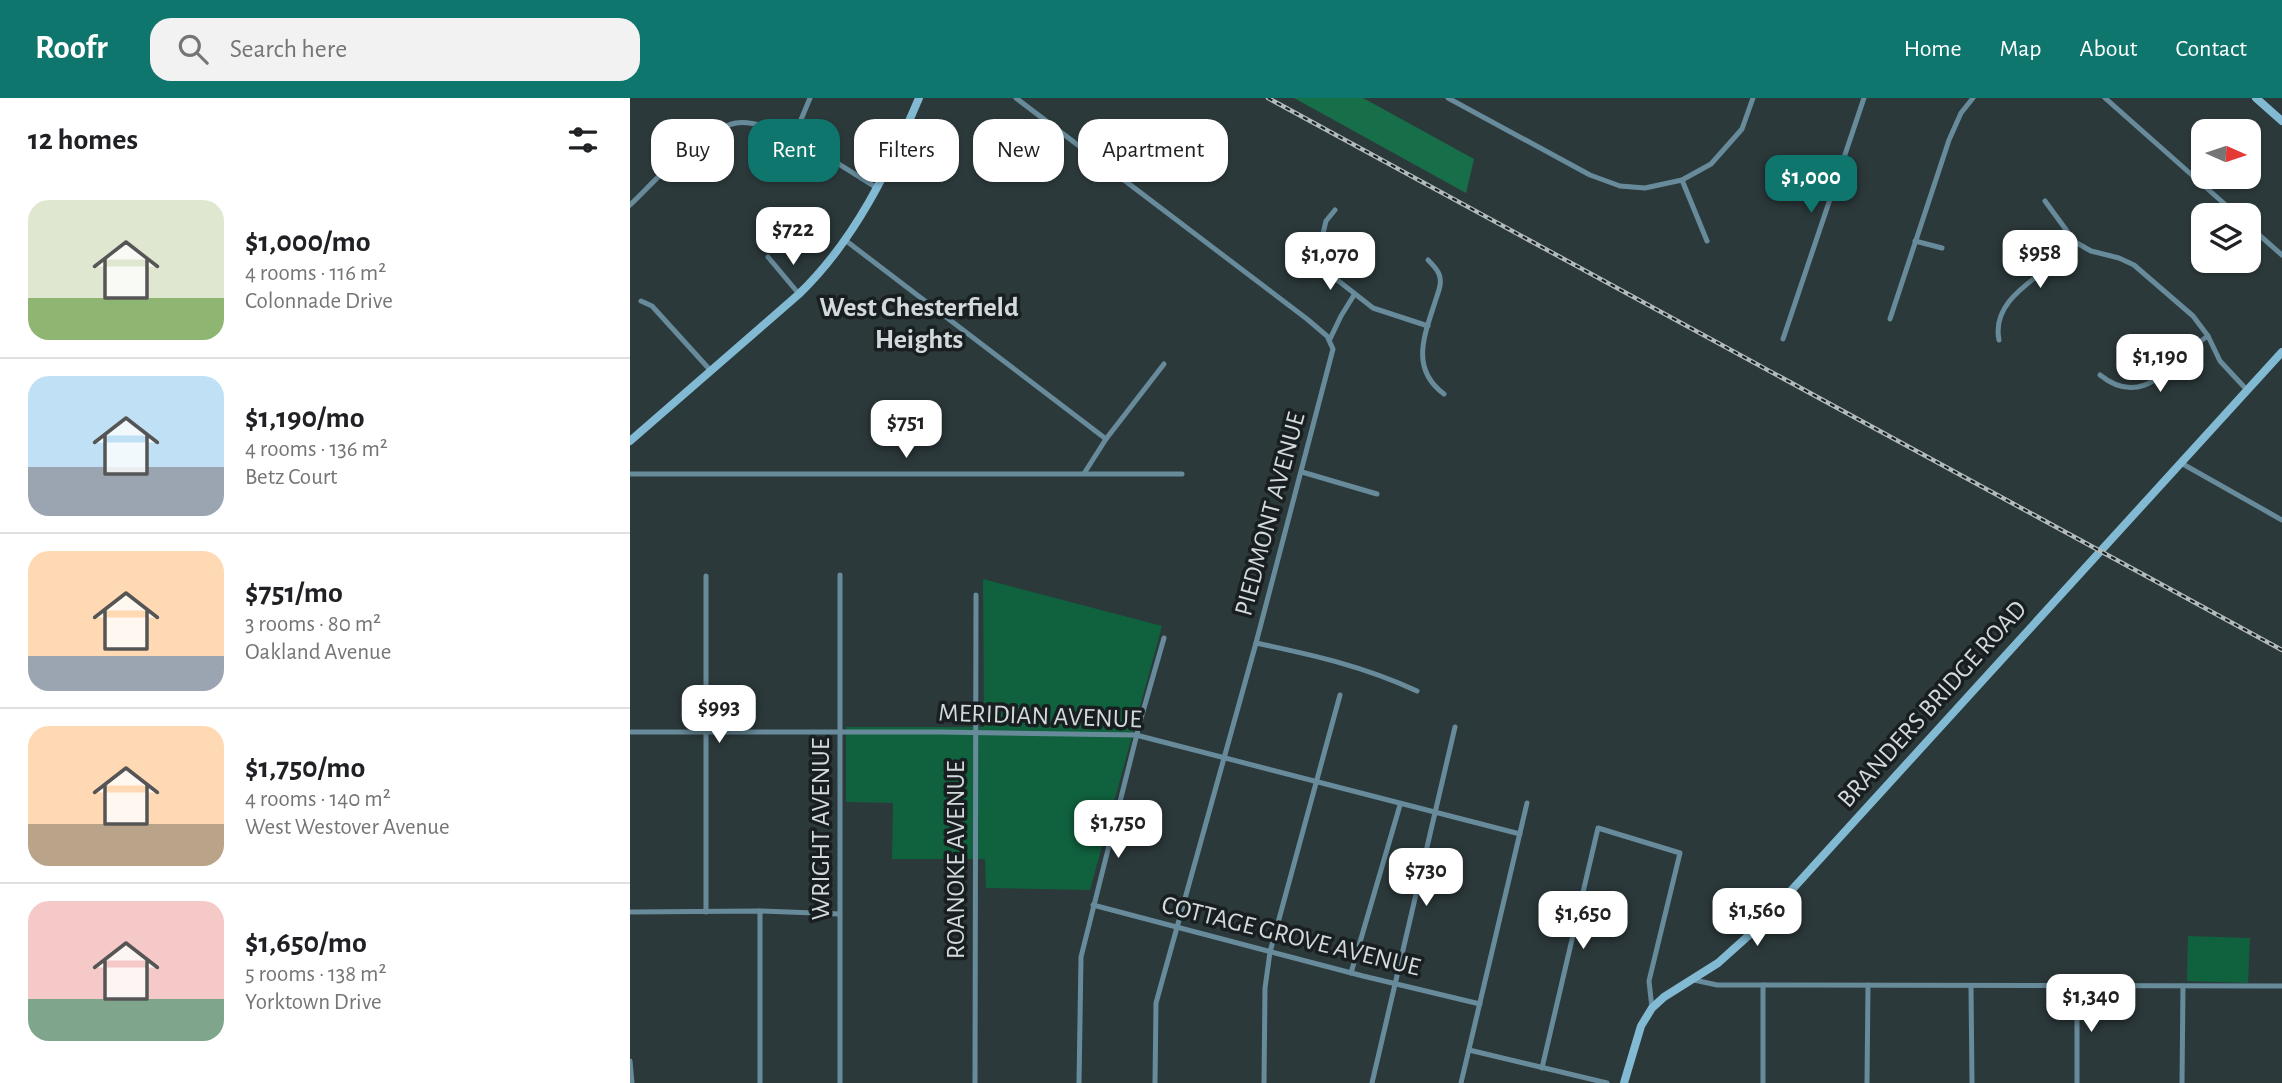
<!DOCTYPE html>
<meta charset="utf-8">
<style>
:root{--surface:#fff;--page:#f2f2f2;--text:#202124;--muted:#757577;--line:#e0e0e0;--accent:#0f766e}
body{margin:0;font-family:"Alegreya Sans",sans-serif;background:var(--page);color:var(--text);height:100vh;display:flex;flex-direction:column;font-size:26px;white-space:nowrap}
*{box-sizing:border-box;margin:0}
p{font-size:23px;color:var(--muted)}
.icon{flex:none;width:38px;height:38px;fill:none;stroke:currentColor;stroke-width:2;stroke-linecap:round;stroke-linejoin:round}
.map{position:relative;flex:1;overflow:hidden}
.sheet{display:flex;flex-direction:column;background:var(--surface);width:630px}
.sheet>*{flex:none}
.top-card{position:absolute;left:21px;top:21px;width:665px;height:63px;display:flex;gap:14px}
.needle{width:46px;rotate:93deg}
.tools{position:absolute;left:1561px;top:21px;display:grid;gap:14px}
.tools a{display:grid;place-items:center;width:70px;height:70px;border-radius:14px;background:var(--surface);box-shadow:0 2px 5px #0004;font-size:35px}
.price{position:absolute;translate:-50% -60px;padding:0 16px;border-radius:14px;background:#fff;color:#222;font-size:23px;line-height:46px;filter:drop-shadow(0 2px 4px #0008)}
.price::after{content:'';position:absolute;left:50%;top:42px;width:21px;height:16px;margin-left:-10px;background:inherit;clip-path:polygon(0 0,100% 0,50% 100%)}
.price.active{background:var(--accent);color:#fff}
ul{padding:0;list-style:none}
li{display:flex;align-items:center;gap:21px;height:175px;padding:0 28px}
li+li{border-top:2px solid var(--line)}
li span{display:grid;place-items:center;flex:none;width:196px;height:140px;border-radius:21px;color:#555}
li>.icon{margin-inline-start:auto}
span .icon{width:84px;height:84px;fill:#fffc;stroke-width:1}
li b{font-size:30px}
h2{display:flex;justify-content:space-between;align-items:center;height:84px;padding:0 28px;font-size:30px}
.chip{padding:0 24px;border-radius:21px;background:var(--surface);box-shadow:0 2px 5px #0004;font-size:24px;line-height:63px}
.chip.active{background:var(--accent);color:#fff}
header{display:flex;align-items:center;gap:42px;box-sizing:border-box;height:98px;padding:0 35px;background:var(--accent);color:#fff}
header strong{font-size:33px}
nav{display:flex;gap:38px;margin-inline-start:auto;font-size:24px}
.search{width:490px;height:63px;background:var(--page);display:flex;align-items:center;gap:18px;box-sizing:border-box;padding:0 24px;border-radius:21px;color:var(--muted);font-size:26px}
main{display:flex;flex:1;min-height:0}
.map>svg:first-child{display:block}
.green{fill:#10623e}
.forest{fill:#166f48}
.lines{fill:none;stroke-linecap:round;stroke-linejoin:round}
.street{stroke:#688b9b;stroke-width:5}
.secondary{stroke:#82bad4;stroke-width:8}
.rail-casing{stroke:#b1babc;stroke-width:4.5}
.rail{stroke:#191f20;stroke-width:2;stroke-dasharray:5;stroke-linecap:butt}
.labels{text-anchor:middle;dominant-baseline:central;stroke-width:7;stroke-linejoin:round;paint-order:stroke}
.street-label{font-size:26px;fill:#d2dadb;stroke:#191f20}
.neighbourhood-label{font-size:28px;font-weight:bold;fill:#d2dadb;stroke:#191f20}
</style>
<header>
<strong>Roofr</strong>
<div class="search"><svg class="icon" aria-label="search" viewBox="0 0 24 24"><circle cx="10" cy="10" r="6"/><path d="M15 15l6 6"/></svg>Search here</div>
<nav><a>Home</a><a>Map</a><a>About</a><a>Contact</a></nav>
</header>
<main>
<section class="sheet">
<h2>12 homes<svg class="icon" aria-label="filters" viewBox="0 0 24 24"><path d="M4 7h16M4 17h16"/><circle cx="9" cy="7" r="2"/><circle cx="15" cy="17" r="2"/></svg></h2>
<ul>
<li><span style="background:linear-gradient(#dfe7d0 70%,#8fb573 0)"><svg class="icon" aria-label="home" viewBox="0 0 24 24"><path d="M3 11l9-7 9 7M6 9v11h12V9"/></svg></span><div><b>$1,000/mo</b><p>4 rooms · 116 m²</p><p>Colonnade Drive</p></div></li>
<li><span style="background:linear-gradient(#bfe0f5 65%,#9aa5b1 0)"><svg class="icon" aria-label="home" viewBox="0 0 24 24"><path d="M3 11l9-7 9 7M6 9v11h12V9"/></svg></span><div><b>$1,190/mo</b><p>4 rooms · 136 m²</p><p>Betz Court</p></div></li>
<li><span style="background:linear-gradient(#ffd9b3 75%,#9aa5b1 0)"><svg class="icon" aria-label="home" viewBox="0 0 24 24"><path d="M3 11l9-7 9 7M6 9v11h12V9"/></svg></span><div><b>$751/mo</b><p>3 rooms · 80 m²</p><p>Oakland Avenue</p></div></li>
<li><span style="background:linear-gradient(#ffd9b3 70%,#b9a48a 0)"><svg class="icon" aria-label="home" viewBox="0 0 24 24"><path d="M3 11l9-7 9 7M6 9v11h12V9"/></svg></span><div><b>$1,750/mo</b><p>4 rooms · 140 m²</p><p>West Westover Avenue</p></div></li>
<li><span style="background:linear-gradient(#f6c9c9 70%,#7fa58c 0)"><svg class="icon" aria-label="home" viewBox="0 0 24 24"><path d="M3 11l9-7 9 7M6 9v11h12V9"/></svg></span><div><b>$1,650/mo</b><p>5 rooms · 138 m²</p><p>Yorktown Drive</p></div></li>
</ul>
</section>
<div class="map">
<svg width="1652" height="985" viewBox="0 0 1652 985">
<rect width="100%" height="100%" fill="#2c393b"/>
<g class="green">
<path d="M353 481 532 528 460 792 356 790 355 761H262L263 705 216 704V629H354Z"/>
<path d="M1558 838 1620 840 1618 885 1557 883Z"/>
</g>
<path class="forest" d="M664 0H733L844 61 836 95Z"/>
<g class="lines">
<g class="street">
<path d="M386 0 677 221 697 238 703 251 626 545 526 905 525 985"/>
<path d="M818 0 960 77 990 88 1015 90 1052 82 1081 66 1112 31 1123 0"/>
<path d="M1475 0 1607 117"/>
<path d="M163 41 180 0"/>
<path d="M1052 82 1077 143"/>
<path d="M1415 103 1445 144 1461 153 1489 160 1504 167 1563 218 1578 238 1590 263 1617 292"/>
<path d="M0 107C26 82 70 32 106 25 143 19 215 71 247 90"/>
<path d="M705 112 696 123 691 144V161L701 177 743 210 798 228"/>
<path d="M1619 128 1652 157"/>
<path d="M215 142 476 341"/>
<path d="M1285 143 1312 150"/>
<path d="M138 159 169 196"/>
<path d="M798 162C801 165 806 170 808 174 813 183 809 192 806 201 795 236 779 270 814 296"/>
<path d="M11 203 22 208 81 273"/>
<path d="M1260 221 1319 42 1331 15 1343 0"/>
<path d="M700 241 711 218 724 197"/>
<path d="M1153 241 1234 0"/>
<path d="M1369 242C1362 207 1396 187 1420 168 1429 161 1437 152 1445 144"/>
<path d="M1470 277C1516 314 1543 260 1578 238"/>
<path d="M1551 365 1652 422"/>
<path d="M455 374 476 341 534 266"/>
<path d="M672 374 747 396"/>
<path d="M0 376H552"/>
<path d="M210 477V985"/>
<path d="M626 545C683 557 733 568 787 593"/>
<path d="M0 634H310L506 637 890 736"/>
<path d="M463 807 733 878 850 906"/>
<path d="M0 814 130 813 210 816"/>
<path d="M76 814V478"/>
<path d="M721 875 770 707"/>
<path d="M1064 882 1087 887 1652 888"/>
<path d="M1341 888 1342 985"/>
<path d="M1447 888V985"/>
<path d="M839 952 977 985"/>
<path d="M0 963 2 985"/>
<path d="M912 970 968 730 1050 755 1019 883 1022 910"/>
<path d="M130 985V813"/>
<path d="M345 985 346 497"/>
<path d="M449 985 451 859 510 624 534 540"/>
<path d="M634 985 635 890 640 854 710 597"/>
<path d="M742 985 825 629"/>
<path d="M831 985 897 705"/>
<path d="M1133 985V887"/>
<path d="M1237 985 1238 887"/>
<path d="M1552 985 1553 888"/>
</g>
<g class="secondary">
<path d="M1626 0 1652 23"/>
<path d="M0 343 169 196C225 142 259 71 289 0"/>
<path d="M994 985 1011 928 1022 910 1034 899 1088 865 1127 830 1652 254"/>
</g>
<g class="rail-casing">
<path id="rail" d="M638 0 1652 552"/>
</g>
<use href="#rail" class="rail"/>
</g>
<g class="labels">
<g class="street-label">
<text transform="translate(640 416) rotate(-75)">PIEDMONT AVENUE</text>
<text transform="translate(1302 606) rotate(-48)">BRANDERS BRIDGE ROAD</text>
<text transform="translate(410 618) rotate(2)">MERIDIAN AVENUE</text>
<text transform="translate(191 731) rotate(-90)">WRIGHT AVENUE</text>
<text transform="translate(326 762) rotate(-90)">ROANOKE AVENUE</text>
<text transform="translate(661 838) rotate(14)">COTTAGE GROVE AVENUE</text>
</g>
<g class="neighbourhood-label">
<text x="289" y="210">West Chesterfield<tspan x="289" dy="32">Heights</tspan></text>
</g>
</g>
</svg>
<div class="tools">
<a><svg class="needle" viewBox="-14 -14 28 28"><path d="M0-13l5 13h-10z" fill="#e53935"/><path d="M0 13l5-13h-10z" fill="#757577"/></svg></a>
<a><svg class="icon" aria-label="layers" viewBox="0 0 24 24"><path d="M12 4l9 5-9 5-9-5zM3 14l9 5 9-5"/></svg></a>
</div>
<b class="price active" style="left:1181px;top:117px">$1,000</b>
<b class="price" style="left:163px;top:169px">$722</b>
<b class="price" style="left:1410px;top:192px">$958</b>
<b class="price" style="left:700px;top:194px">$1,070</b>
<b class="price" style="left:1530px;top:296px">$1,190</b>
<b class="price" style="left:276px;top:362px">$751</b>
<b class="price" style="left:89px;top:647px">$993</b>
<b class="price" style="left:488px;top:762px">$1,750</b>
<b class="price" style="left:796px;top:810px">$730</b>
<b class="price" style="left:1127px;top:850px">$1,560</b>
<b class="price" style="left:953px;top:853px">$1,650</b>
<b class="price" style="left:1461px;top:936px">$1,340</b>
<div class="top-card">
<a class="chip">Buy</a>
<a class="chip active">Rent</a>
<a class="chip">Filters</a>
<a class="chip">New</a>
<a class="chip">Apartment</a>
</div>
</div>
</main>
